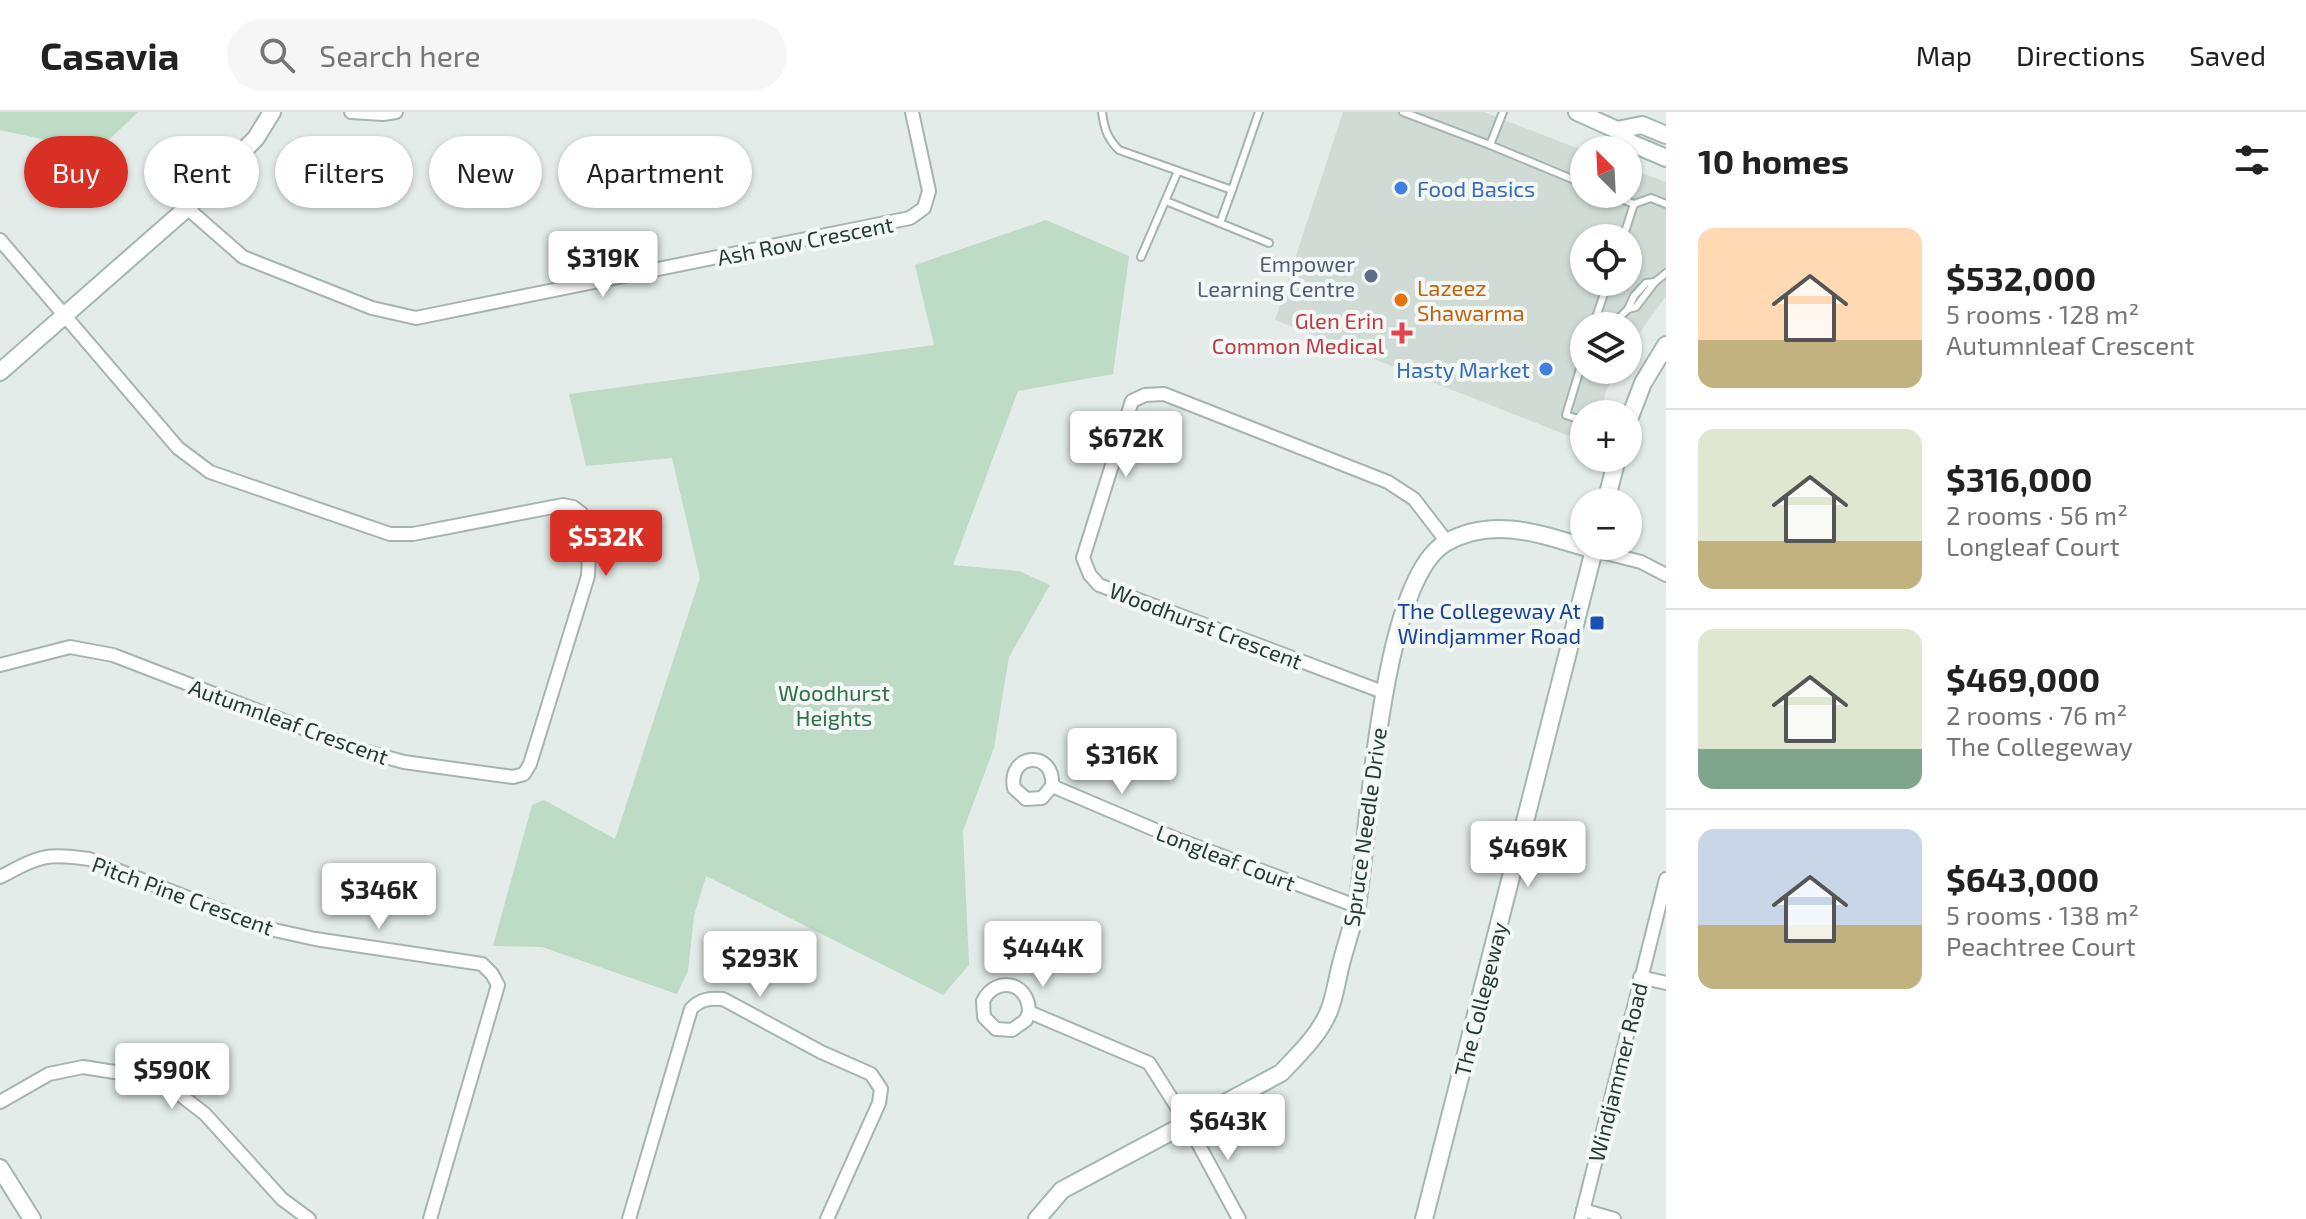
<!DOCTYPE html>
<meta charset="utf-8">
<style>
:root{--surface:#fff;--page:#f6f6f6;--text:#222;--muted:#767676;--line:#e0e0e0;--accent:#d93025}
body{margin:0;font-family:"Exo 2",sans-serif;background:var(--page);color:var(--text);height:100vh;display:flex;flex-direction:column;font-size:30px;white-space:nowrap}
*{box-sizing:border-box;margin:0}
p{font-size:26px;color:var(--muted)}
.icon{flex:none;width:44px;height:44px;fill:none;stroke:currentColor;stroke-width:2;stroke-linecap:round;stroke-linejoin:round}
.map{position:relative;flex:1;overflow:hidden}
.panel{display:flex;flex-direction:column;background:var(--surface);width:640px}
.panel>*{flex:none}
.top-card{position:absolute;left:24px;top:24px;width:760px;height:72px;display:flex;gap:16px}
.needle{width:52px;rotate:336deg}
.controls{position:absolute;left:1570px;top:24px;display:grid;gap:16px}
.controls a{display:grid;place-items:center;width:72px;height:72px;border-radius:50%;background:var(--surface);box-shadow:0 2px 6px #0004;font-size:40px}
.price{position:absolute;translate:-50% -68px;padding:0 18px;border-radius:8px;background:#fff;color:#222;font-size:26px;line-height:52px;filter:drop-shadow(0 2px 4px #0008)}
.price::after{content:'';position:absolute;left:50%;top:48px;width:24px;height:18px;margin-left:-12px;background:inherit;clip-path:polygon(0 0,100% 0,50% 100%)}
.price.selected{background:var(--accent);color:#fff}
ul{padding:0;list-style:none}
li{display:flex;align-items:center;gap:24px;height:200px;padding:0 32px}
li+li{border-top:2px solid var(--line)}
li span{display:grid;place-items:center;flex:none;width:224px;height:160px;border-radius:16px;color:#555}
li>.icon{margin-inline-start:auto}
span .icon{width:96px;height:96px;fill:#fffc;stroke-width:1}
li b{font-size:34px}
h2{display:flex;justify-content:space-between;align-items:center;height:96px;padding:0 32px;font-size:34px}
.pill{padding:0 28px;border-radius:36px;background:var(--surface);box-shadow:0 2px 6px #0004;font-size:28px;line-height:72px}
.pill.selected{background:var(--accent);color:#fff}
header{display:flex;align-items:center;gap:48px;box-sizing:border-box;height:112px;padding:0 40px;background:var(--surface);border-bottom:2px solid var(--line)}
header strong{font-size:38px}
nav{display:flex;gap:44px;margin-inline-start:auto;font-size:28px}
.search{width:560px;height:72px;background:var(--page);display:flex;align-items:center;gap:20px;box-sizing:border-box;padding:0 28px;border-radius:44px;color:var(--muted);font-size:30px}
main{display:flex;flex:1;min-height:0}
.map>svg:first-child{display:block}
.built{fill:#d1dbd6;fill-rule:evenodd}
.green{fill:#bddbc5}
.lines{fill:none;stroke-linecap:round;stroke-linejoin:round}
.lane-casing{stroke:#a6b4af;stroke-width:10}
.street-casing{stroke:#a6b4af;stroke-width:16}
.secondary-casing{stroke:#a2b7af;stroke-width:20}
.lane{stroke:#fff;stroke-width:6}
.street{stroke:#fff;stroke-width:12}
.secondary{stroke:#fff;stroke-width:16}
.shop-dot{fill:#3f7fe0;stroke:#f3f8f6;stroke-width:3}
.service-dot{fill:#5c6f8a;stroke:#f3f8f6;stroke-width:3}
.food-dot{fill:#e8710a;stroke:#f3f8f6;stroke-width:3}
.health-dot{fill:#e0444e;stroke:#f3f8f6;stroke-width:3}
.transit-dot{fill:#1a4fb4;stroke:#f3f8f6;stroke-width:3}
.labels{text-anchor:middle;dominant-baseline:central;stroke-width:8;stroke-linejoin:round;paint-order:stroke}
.shop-label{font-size:22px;fill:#366cbe;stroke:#f3f8f6;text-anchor:start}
.street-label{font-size:22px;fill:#243c35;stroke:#f3f8f6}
.service-label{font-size:22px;fill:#4e5e75;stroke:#f3f8f6;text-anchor:end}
.food-label{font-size:22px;fill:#c56008;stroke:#f3f8f6;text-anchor:start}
.health-label{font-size:22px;fill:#be3a42;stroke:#f3f8f6;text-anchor:end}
.transit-label{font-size:22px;fill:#164399;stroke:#f3f8f6;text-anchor:end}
.park-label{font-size:22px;fill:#307048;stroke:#f3f8f6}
</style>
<header>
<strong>Casavia</strong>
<div class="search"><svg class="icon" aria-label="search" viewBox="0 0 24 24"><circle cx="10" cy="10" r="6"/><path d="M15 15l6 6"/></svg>Search here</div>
<nav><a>Map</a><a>Directions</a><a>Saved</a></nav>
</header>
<main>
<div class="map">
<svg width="1666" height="1107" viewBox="0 0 1666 1107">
<rect width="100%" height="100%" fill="#e3ece8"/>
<path class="built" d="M1343 0H1484L1584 39V82H1628V56L1666 70V184L1628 237V214H1584V258H1617L1606 279 1600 302H1584V330L1275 208ZM1584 126H1628V170H1584Z"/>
<g class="green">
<path d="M0 0H138L97 39 0 18Z"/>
<path d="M1046 108 1129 144 1113 262 1018 279 953 453 1019 459 1050 473 1009 545 994 636 963 719 969 853 943 883 706 764 694 804 688 859 677 882 542 835 493 834 532 693 544 688 615 727 700 466 672 346 586 354 569 282 934 233 915 153Z"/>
</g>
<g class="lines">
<g class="lane-casing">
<g id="lane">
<path d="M1102 0C1104 16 1107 26 1119 38L1232 78 1259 0"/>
<path d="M1403 0 1490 33 1503 0"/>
<path d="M1490 33 1584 72"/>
<path d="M1609 82 1634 92 1623 126"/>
<path d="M1166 89 1269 131"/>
<path d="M1634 92 1651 86 1666 92"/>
<path d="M1220 111 1232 78"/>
<path d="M1141 145 1178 59"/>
<path d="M1628 197 1634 184 1646 171 1655 170"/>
<path d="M1593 214 1615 210 1628 197 1636 195 1655 170 1666 161"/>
<path d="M1593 214 1608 170"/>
<path d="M1584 244 1566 303 1584 309"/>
</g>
</g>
<g class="street-casing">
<g id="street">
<path d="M351 0 383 2 396 0"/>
<path d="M187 96 243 145 372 196 416 206 910 106 924 96 929 79 912 0"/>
<path d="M0 128 178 336 210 360 390 422H413L563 393 573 395 581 401 589 441 588 464 530 652 524 662 513 665 404 650 357 637 113 543 70 535 0 553"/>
<path d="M1594 438 1641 450 1666 463"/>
<path d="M1383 580 1099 473 1090 463 1083 446 1132 289 1145 283 1164 282 1388 370 1414 387 1447 430"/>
<path d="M1052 674 1042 686 1026 687 1014 676C1007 641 1055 637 1052 674L1179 728 1356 794"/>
<path d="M0 765C39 745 44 740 89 747L265 816 315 827 482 852 492 862 498 873 430 1107"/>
<path d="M1640 865 1666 871"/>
<path d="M1029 900 1026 908 1012 918 996 917 984 905 983 889C996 863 1029 870 1029 900L1149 951 1187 1011 1239 1107"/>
<path d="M0 990 49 962 83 955 127 962 170 975 205 1002 282 1087 309 1107"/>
<path d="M1583 1098 1614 1107"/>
<path d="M629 1107 691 897C700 887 710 886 723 887L821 940 871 962 881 977 879 991 827 1107"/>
<path d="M1581 1107 1666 767"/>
</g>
</g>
<g class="secondary-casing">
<g id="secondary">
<path d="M1577 0 1617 18 1631 31 1666 46"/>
<path d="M1617 18 1642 13 1666 23"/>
<path d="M0 260 187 96 256 26 272 0"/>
<path d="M1628 310 1643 271 1666 233"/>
<path d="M1606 390 1617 346"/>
<path d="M0 1056 32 1107"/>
<path d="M1037 1107 1062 1078 1281 961C1298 943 1320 922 1329 899 1335 884 1337 867 1341 852 1346 832 1353 813 1357 793 1370 717 1380 467 1447 430 1496 403 1545 424 1594 438"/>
<path d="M1424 1107 1595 434"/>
</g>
</g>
<use href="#lane" class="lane"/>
<use href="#street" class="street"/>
<use href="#secondary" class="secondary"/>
</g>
<g class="shop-dot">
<circle cx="1401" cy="76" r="8"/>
<circle cx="1546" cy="257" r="8"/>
</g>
<circle class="service-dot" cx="1371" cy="164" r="8"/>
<circle class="food-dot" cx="1401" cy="188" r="8"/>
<path class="health-dot" d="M1398 209h8v8h8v8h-8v8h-8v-8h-8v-8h8z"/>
<rect class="transit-dot" x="1589" y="503" width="16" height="16" rx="4"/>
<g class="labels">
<g class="shop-label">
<text x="1417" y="76">Food Basics</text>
<text x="1530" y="257" text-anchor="end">Hasty Market</text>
</g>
<g class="street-label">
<text transform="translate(805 128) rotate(-11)">Ash Row Crescent</text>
<text transform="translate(1206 513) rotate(21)">Woodhurst Crescent</text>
<text transform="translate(289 609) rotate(20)">Autumnleaf Crescent</text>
<text transform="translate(1364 715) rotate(-82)">Spruce Needle Drive</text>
<text transform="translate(1226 745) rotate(21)">Longleaf Court</text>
<text transform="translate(183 783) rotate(20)">Pitch Pine Crescent</text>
<text transform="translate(1480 887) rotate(-76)">The Collegeway</text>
<text transform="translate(1617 960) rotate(-76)">Windjammer Road</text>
</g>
<g class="service-label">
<text x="1355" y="151">Empower<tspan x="1355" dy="25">Learning Centre</tspan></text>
</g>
<g class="food-label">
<text x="1417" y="175">Lazeez<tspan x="1417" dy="25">Shawarma</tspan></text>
</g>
<g class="health-label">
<text x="1384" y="208">Glen Erin<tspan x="1384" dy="25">Common Medical</tspan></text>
</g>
<g class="transit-label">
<text x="1581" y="498">The Collegeway At<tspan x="1581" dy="25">Windjammer Road</tspan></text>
</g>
<g class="park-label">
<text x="834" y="580">Woodhurst<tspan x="834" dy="25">Heights</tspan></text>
</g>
</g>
</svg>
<div class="controls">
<a><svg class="needle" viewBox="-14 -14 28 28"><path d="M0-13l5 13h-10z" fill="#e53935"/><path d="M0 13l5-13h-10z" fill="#767676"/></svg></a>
<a><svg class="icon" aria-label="locate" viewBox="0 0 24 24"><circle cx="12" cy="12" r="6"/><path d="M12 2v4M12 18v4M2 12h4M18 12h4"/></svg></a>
<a><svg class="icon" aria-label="layers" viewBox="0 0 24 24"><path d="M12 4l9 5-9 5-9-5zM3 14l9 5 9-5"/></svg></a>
<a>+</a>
<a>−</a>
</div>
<b class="price" style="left:603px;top:187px">$319K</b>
<b class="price" style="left:1126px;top:367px">$672K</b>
<b class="price selected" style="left:606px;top:466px">$532K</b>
<b class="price" style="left:1122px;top:684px">$316K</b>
<b class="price" style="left:1528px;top:777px">$469K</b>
<b class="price" style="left:379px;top:819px">$346K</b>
<b class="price" style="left:1043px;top:877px">$444K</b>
<b class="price" style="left:760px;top:887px">$293K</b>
<b class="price" style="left:172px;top:999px">$590K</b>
<b class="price" style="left:1228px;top:1050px">$643K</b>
<div class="top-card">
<a class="pill selected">Buy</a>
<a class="pill">Rent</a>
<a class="pill">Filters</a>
<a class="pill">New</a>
<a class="pill">Apartment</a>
</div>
</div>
<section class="panel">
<h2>10 homes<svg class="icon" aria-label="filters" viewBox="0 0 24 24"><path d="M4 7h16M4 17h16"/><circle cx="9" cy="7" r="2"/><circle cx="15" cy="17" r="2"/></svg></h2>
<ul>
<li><span style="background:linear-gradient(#ffd9b3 70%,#c2b280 0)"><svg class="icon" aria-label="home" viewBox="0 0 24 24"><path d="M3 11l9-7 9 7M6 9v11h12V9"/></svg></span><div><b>$532,000</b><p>5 rooms · 128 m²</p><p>Autumnleaf Crescent</p></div></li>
<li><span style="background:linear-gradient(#dfe7d0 70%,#c2b280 0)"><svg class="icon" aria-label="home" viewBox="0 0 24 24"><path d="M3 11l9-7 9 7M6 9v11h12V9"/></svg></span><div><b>$316,000</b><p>2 rooms · 56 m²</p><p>Longleaf Court</p></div></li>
<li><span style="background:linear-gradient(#dfe7d0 75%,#7fa58c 0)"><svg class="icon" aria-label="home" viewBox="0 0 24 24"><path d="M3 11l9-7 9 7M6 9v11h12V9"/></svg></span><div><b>$469,000</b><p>2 rooms · 76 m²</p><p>The Collegeway</p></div></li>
<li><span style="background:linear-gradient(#c9d6e8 60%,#c2b280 0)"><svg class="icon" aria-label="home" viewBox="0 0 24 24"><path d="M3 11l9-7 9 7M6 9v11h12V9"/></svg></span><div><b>$643,000</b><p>5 rooms · 138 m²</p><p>Peachtree Court</p></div></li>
</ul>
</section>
</main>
